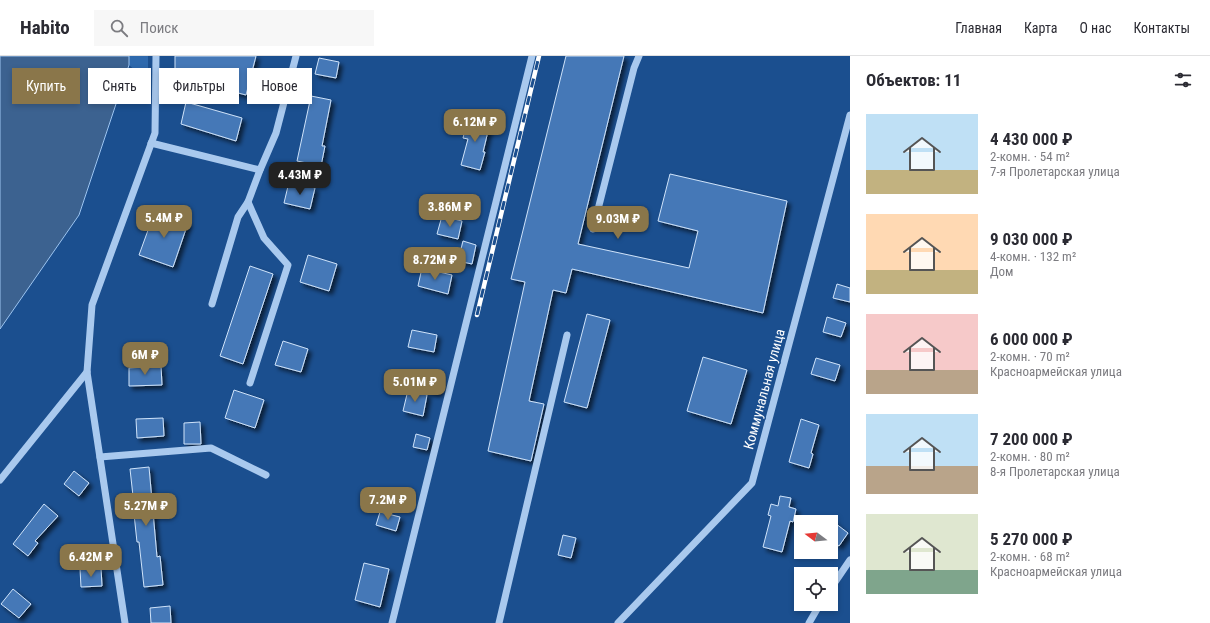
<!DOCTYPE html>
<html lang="ru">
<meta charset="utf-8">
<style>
:root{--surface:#fff;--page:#f7f7f7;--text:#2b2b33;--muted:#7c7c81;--line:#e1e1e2;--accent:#8a764a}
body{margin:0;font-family:"Roboto Condensed",sans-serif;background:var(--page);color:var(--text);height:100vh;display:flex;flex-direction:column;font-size:15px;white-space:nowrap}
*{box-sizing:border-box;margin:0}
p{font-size:13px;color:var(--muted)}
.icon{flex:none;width:22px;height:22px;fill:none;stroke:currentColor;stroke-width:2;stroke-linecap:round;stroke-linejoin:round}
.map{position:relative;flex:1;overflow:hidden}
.details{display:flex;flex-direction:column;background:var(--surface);width:360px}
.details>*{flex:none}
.guide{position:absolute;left:12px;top:12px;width:380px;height:36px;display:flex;gap:8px}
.needle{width:26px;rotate:286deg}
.tools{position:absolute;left:794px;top:459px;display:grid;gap:8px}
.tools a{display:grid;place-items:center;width:44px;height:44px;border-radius:0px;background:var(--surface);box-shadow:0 2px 6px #0003;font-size:20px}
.price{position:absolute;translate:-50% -34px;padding:0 9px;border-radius:8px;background:var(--accent);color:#fff;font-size:13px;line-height:26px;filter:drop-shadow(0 1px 2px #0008)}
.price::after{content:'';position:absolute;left:50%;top:24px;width:12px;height:9px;margin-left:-6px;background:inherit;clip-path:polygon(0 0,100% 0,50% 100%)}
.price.on{background:#222;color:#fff}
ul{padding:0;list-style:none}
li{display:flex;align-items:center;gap:12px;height:100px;padding:0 16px}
li span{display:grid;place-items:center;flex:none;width:112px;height:80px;border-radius:0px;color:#555}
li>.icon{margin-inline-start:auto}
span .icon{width:48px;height:48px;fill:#fffc;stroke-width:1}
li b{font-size:17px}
h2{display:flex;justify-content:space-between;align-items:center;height:48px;padding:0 16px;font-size:17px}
.tag{padding:0 14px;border-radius:0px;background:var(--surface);box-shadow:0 2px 6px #0003;font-size:14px;line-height:36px}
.tag.on{background:var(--accent);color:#fff}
header{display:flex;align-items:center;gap:24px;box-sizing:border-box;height:56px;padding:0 20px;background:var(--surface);border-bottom:1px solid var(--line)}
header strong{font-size:19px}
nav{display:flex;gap:22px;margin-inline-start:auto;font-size:14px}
.search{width:280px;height:36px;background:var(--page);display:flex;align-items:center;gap:10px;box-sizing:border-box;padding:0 14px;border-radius:0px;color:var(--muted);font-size:15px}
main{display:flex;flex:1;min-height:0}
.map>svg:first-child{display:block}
.green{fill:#2e69ad}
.water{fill:#3c6290;stroke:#9cc4f0}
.building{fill:#4478b7;stroke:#cfe3fa;filter:url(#shadow)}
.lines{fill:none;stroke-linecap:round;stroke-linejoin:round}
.minor{stroke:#a9c9ee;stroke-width:7}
.rail-casing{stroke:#fff;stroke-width:4.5}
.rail{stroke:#1b4f8f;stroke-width:3;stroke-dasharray:9;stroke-linecap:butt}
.labels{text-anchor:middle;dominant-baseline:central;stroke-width:3;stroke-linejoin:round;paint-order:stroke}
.street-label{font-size:14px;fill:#fff;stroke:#1b4f8f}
</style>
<header>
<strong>Habito</strong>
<div class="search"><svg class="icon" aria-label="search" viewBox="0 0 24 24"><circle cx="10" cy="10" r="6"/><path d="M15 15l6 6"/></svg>Поиск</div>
<nav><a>Главная</a><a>Карта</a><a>О нас</a><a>Контакты</a></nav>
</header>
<main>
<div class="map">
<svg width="850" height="567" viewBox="0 0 850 567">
<defs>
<filter id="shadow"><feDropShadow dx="3.5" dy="3.5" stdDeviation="2" flood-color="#0009"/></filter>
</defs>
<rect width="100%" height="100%" fill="#1b4f8f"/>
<path class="green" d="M129 0H148V14L139 18 129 9Z"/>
<path class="water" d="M0 0H129V9L79 159 0 273Z"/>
<g class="building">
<path d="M175 0H256L246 39 196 26 198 19H175Z"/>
<path d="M566 0H624L578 188 689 212 698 175 658 165 670 118 787 145 763 257 572 213 566 237 553 234 529 345 544 348 531 405 488 395 525 226 511 223Z"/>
<path d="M319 2 339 6 336 22 315 18Z"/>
<path d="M311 40 331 44 322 90H325L321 110 297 105Z"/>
<path d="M186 46 242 62 236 85 181 68Z"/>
<path d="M468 62 490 67 483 96H485L480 114 461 109 468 83 463 82Z"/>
<path d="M289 126 315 132 310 153 284 147Z"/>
<path d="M155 155 188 167 173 211 139 199Z"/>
<path d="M442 160 462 165 458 183 437 178Z"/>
<path d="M463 185 476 189 472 208 458 205Z"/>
<path d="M308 199 337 208 329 235 300 226Z"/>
<path d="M250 210 273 218 243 308 220 300Z"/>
<path d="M422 212 452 219 448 238 418 230Z"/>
<path d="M837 228 850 232V246L833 242Z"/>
<path d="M587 258 610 264 587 352 564 346Z"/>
<path d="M827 261 846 267 841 281 823 276Z"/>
<path d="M412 274 437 279 434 296 408 291Z"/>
<path d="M283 285 308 293 301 316 275 309Z"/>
<path d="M703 301 747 314 731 368 687 355Z"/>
<path d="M816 302 840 309 835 325 811 318Z"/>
<path d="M161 310 162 329 129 330V312Z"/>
<path d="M430 323 441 325 438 337 427 334Z"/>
<path d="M234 334 264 344 255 372 225 362Z"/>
<path d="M408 334 427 339 423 360 403 355Z"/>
<path d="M163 362 164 380 137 382 136 363Z"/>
<path d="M801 363 819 369 811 397 813 398 809 412 789 406Z"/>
<path d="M200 366 201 388H184V367Z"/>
<path d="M416 378 430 382 427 394 413 391Z"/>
<path d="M149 411 157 501 160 500 163 529 144 531 139 486H137L134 458H135L130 413Z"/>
<path d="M74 415 89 427 79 440 64 428Z"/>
<path d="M780 440 791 442 789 451 796 453 793 466 790 465 782 496 763 491 771 460 768 459 771 448 778 450Z"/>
<path d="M44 448 58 460 35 485 38 487 28 500 13 488Z"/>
<path d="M380 456 400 461 396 475 376 469Z"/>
<path d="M831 464 848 477 839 490 831 484Z"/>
<path d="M563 479 576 482 571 502 558 499Z"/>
<path d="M364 507 389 513 380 551 355 544Z"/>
<path d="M101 512 102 530 81 531 80 513Z"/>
<path d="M13 533 31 548 19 562 1 548Z"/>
<path d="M170 550 171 567H151L150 552Z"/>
</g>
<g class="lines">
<g class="minor">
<path d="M151 87 260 114"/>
<path d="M593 173 634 12 639 0"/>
<path d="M212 248 238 161 248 146"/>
<path d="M250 327 288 209 264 182 248 146 260 114 276 77 296 0"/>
<path d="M100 401 211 392 266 419"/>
<path d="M0 424 87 316"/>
<path d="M831 532 850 504"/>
<path d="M125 567 87 316 92 249 155 77 156 0"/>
<path d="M392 567 532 0"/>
<path d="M499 567 567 279"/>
<path d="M618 567 752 427 850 59"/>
<path d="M809 567 820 548"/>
</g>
<g class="rail-casing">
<path id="rail" d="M477 259 539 0"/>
</g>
<use href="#rail" class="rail"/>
</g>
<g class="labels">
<g class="street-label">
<text transform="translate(764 333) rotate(-75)">Коммунальная улица</text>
</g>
</g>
</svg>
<div class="tools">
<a><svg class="needle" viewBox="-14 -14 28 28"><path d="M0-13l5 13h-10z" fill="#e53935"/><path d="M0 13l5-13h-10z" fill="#7c7c81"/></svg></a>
<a><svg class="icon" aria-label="locate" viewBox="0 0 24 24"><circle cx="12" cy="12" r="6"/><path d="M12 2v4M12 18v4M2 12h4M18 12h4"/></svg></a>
</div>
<b class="price" style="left:475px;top:87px">6.12M ₽</b>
<b class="price on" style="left:300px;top:140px">4.43M ₽</b>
<b class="price" style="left:450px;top:172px">3.86M ₽</b>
<b class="price" style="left:164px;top:183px">5.4M ₽</b>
<b class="price" style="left:618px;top:184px">9.03M ₽</b>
<b class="price" style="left:435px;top:225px">8.72M ₽</b>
<b class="price" style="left:145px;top:320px">6M ₽</b>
<b class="price" style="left:415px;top:347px">5.01M ₽</b>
<b class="price" style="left:388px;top:465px">7.2M ₽</b>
<b class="price" style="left:146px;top:471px">5.27M ₽</b>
<b class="price" style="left:91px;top:522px">6.42M ₽</b>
<div class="guide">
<a class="tag on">Купить</a>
<a class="tag">Снять</a>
<a class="tag">Фильтры</a>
<a class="tag">Новое</a>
</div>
</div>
<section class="details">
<h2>Объектов: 11<svg class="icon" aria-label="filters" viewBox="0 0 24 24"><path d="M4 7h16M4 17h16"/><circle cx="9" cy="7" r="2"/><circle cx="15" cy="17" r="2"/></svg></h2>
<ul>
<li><span style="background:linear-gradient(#bfe0f5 70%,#c2b280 0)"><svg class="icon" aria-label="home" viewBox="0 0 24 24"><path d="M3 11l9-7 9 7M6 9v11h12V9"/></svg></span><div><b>4 430 000 ₽</b><p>2-комн. · 54 m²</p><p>7-я Пролетарская улица</p></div></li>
<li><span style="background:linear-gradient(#ffd9b3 70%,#c2b280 0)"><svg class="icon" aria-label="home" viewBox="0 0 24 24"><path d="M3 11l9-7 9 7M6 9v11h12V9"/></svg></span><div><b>9 030 000 ₽</b><p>4-комн. · 132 m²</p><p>Дом</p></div></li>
<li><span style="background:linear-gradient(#f6c9c9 70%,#b9a48a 0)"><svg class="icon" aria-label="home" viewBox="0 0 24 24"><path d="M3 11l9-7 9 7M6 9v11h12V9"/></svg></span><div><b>6 000 000 ₽</b><p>2-комн. · 70 m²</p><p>Красноармейская улица</p></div></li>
<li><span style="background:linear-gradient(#bfe0f5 65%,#b9a48a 0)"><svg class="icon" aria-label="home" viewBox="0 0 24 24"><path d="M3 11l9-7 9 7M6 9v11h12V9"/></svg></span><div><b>7 200 000 ₽</b><p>2-комн. · 80 m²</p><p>8-я Пролетарская улица</p></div></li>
<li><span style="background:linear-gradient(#dfe7d0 70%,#7fa58c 0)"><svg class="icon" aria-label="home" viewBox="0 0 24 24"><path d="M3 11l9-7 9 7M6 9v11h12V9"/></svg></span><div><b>5 270 000 ₽</b><p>2-комн. · 68 m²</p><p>Красноармейская улица</p></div></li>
</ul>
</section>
</main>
